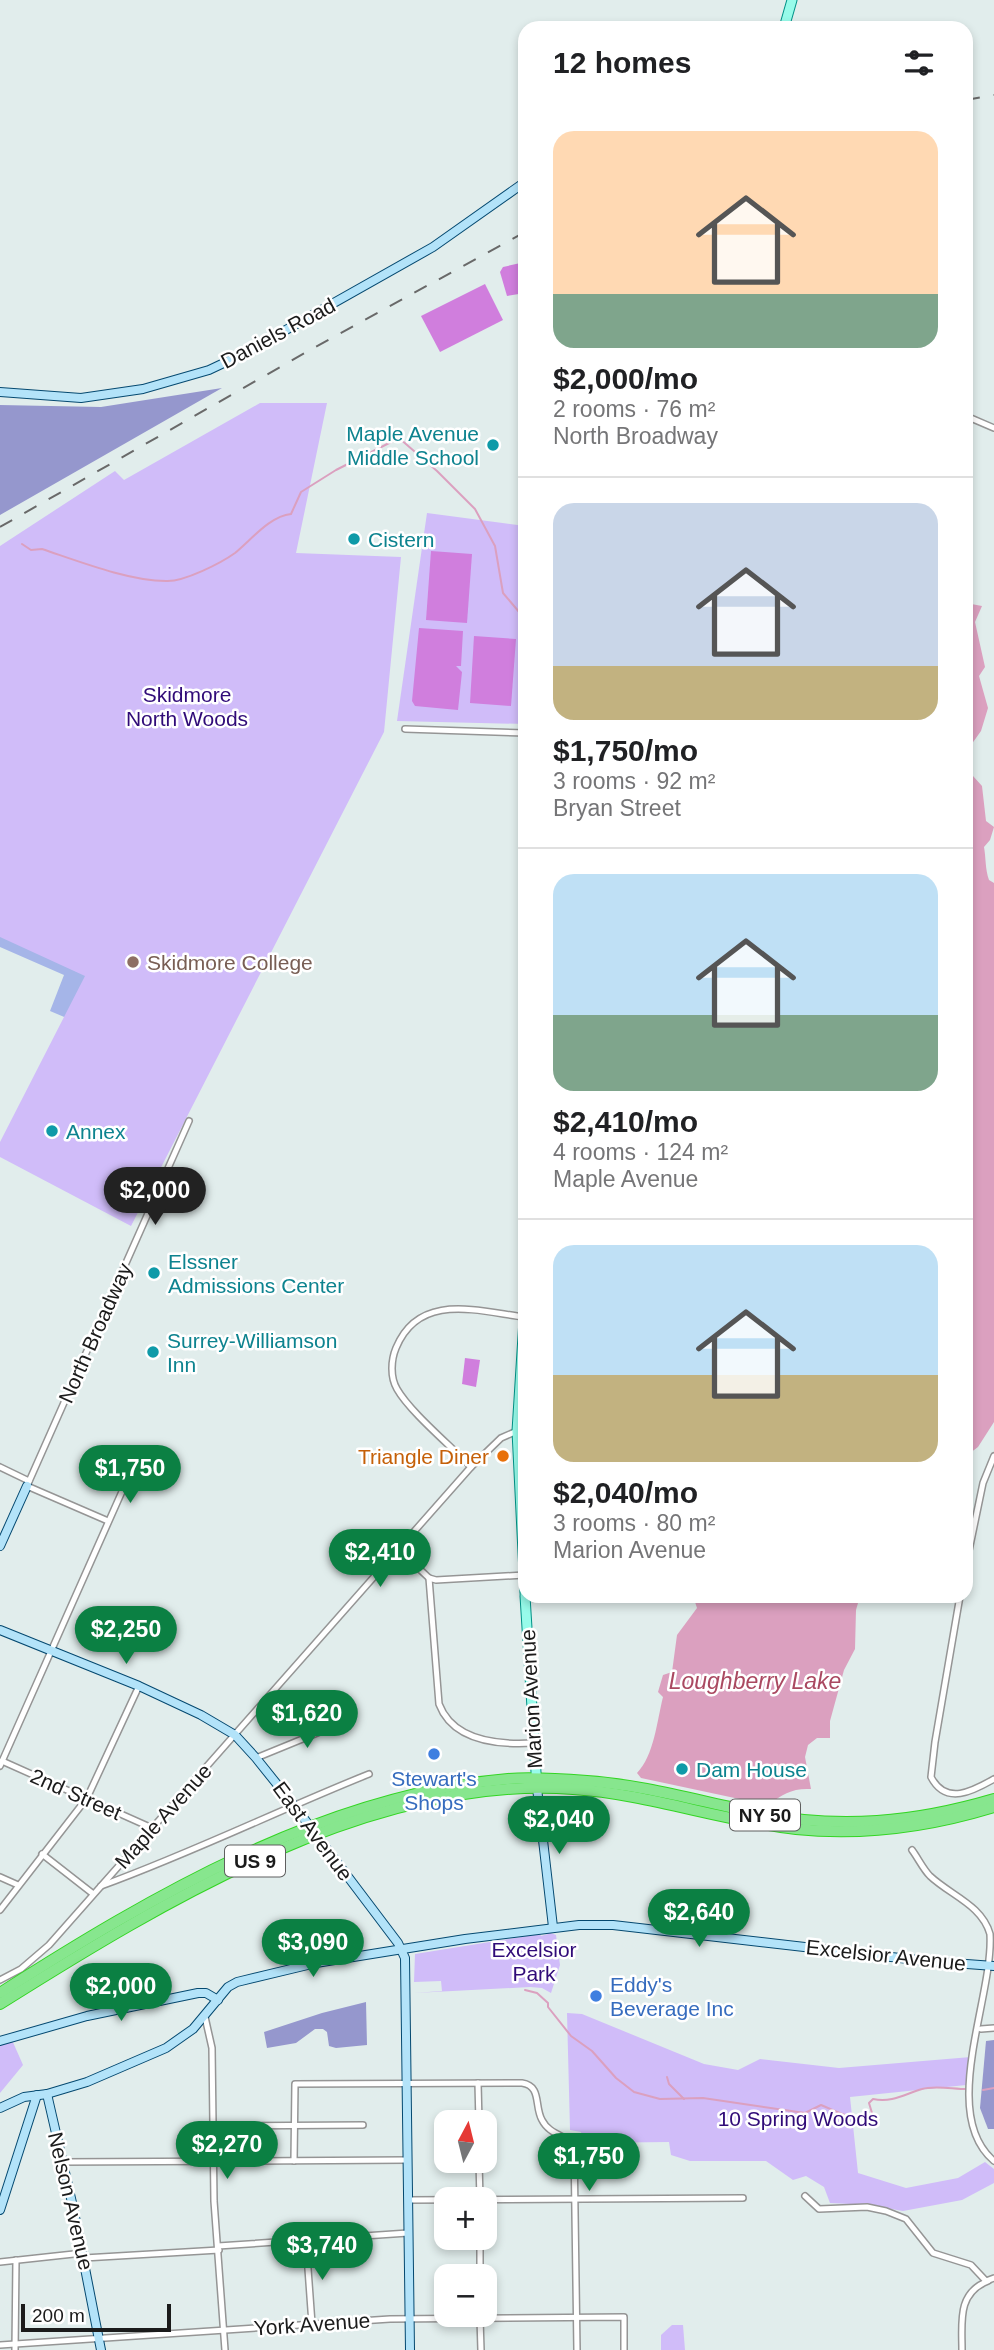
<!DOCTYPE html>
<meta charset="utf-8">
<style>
:root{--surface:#fff;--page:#f6f6f6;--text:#202124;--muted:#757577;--line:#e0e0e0;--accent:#0b8043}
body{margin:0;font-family:Helvetica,sans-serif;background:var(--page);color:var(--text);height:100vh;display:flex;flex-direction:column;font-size:26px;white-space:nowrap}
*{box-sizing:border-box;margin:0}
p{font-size:23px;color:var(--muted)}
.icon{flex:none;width:38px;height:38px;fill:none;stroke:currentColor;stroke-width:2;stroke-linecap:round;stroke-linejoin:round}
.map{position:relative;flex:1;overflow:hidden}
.drawer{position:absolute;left:518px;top:21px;width:455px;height:1582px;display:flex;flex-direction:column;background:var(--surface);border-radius:21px;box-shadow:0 4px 10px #0003}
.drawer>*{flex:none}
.needle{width:46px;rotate:7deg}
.tools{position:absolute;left:434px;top:2110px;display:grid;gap:14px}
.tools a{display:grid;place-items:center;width:63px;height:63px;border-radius:14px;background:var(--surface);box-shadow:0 4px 10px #0003;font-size:35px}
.scale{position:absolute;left:21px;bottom:18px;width:150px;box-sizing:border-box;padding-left:7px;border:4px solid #1b1b1b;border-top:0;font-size:19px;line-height:24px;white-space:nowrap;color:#1b1b1b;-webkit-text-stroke:5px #fff;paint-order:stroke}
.price{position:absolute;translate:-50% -60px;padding:0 16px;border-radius:24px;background:var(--accent);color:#fff;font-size:23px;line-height:46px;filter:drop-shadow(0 2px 4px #0008)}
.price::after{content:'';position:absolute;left:50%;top:42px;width:21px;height:16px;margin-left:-10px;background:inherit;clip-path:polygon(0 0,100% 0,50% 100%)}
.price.current{background:#222;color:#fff}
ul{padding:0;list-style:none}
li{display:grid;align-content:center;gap:14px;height:371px;padding:0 35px}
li+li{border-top:2px solid var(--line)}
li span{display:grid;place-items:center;height:217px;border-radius:21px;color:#555}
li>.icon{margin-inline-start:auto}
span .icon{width:126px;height:126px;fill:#fffc;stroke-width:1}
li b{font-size:30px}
h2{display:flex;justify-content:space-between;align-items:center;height:84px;padding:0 35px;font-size:30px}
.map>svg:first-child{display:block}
.grass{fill:#a5b5e8}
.forest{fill:#9597cd}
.park{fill:#d0bcf9}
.pitch{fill:#d07edd}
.water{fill:#dba0bf}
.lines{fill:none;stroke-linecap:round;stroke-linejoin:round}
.stream{stroke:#dba0bf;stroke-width:2}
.street-casing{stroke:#959595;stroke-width:8}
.secondary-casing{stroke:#054970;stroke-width:10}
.primary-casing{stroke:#009287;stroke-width:11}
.highway-casing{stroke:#33d523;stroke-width:12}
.street{stroke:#fff;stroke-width:5}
.secondary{stroke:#b3e3f9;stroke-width:8}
.primary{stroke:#97fbea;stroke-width:9}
.highway{stroke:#87e68e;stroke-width:10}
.rail{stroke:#696969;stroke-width:2;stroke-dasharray:14 14;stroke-linecap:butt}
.culture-dot{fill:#0f9aa8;stroke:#fff;stroke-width:2.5}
.education-dot{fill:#8d6e63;stroke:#fff;stroke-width:2.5}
.food-dot{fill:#e8710a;stroke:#fff;stroke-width:2.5}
.shop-dot{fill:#3f7fe0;stroke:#fff;stroke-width:2.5}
.labels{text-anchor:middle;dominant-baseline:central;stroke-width:5;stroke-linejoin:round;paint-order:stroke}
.shield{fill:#fff;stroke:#5f5f5f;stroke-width:2}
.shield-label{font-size:19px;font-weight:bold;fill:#1b1b1b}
.street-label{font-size:21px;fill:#1b1b1b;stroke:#fff}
.culture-label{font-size:21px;fill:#0d838f;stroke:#fff;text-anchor:start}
.park-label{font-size:21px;fill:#300b78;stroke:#fff}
.education-label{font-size:21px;fill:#785e54;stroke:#fff;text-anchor:start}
.food-label{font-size:21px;fill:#c56008;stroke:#fff;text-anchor:end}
.shop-label{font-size:21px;fill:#366cbe;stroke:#fff}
.water-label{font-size:23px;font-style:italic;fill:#aa4961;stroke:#fff}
</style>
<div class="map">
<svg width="994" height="2350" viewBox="0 0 994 2350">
<rect width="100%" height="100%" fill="#e1edec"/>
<path class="grass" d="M0 929 89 974 69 1019 50 1011 64 975 0 947Z"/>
<g class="forest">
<path d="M222 388 0 515V405L101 407Z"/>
<path d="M366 2002 367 2045 336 2048 329 2046 327 2032 323 2029H315L296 2043 267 2048 264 2032 322 2013Z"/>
<path d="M994 2040V2129H988L980 2108 986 2041Z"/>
</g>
<g class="park">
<path d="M260 403H327L296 553 401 557 384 732 131 1226 0 1157V1142L85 976 0 937V546L115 471 124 480Z"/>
<path d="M427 513 525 526V724L397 721Z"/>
<path d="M548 1932 556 1935 560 1965 551 1993 542 1988 530 1987 414 1993 442 1991 441 1981 414 1982 415 1954 540 1934 541 1936 548 1934Z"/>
<path d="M567 2013 582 2014 704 2064 738 2070 760 2059 839 2068 971 2057 966 2085 850 2097 858 2173 906 2188 958 2178 985 2162 994 2169V2183L962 2200 903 2211 869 2205 830 2203 824 2187 806 2176 793 2180 766 2161H690L671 2155 669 2142 583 2143 581 2132 570 2130Z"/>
<path d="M12 2040 23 2065 0 2093V2045Z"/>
<path d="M672 2325H683L685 2350H661V2335Z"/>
</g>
<g class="pitch">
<path d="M525 262V293L507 296 500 272 503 267Z"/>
<path d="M485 284 503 320 440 352 421 316Z"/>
<path d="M431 551 472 554 467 623 426 620Z"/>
<path d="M419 628 463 631 461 666H456L462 672 458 710 415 706 412 701Z"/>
<path d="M474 636 516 639 511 706 470 703Z"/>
<path d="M465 1358 480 1360 476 1387 462 1384Z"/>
</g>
<g class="water">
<path d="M966 603 982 606 975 622 985 667 979 676 988 708 981 731 971 745 969 761 973 776 982 786 986 821 994 827 990 840 984 847C986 858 985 869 989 880L994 883V1422L978 1447 966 1456Z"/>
<path d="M693 1596H860L856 1610 855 1649 844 1670 830 1721V1738H817L808 1745 805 1757 811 1789C792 1788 783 1794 768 1805L641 1778 637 1773C654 1756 657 1721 663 1697L658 1692 663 1675 672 1672 677 1635 697 1608Z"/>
</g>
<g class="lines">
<g class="stream">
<path d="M22 544 31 550 42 549C78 561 129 581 166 581 184 582 221 563 235 553 251 540 270 516 291 514L301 492 336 470 399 438 437 471 475 509 495 546 503 593 525 619"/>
<path d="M525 1990 537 1993 548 2003V2007L571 2036 592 2051 616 2078 634 2092 660 2099 703 2098 805 2113 821 2105C843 2114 846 2119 871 2116L872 2113 869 2103 873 2099C892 2103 905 2094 922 2089 934 2085 953 2089 967 2089"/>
<path d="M667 2077 669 2084 684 2099"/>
<path d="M983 2090 994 2088"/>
</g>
<g class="street-casing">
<g id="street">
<path d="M966 416 994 428"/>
<path d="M405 729 525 733"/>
<path d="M0 1467 29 1481"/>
<path d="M471 1467C451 1446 410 1412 397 1389 390 1377 391 1360 396 1348 419 1292 477 1311 524 1317"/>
<path d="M108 1521 27 1486 189 1121"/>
<path d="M398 1549 429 1578 439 1704C453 1741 499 1745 533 1743"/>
<path d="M966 1565 983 1483 994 1456"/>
<path d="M429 1578 436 1580 524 1575"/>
<path d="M960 1596 935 1742 931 1777C946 1806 973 1791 994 1779"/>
<path d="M256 1758 349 1720"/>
<path d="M2 1761 152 1828"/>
<path d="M0 1766 128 1478"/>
<path d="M912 1850C918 1858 923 1869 930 1876 950 1895 982 1905 990 1934 994 1996 938 2114 994 2161"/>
<path d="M42 1854 92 1893"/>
<path d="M0 1877 18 1885"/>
<path d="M101 1886C192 1853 279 1810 369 1774"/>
<path d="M0 1910 87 1798 139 1686"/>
<path d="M0 1980 21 1969 49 1945 471 1467 501 1438 517 1431"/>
<path d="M205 2017 212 2048 214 2201 225 2350"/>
<path d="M981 2029 994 2028"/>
<path d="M478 2083 479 2123"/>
<path d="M213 2126 363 2125"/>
<path d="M294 2161 295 2084 522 2083C542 2086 534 2106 542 2120 549 2134 564 2135 574 2144L577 2350"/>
<path d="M479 2161 480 2200"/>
<path d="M62 2162 407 2160"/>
<path d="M805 2196 819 2209 867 2207 886 2211 906 2219 933 2253 971 2265 986 2281 994 2278"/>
<path d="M408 2200 743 2198"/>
<path d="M480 2238V2277"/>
<path d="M306 2241 312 2324"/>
<path d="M218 2246 408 2233"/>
<path d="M84 2258 219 2250"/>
<path d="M0 2262 83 2253"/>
<path d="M480 2318 481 2350"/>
<path d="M0 2345 390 2319 624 2317V2350"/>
<path d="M15 2350 16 2260"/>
<path d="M962 2350C962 2322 957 2293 988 2281"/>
</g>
</g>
<g class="secondary-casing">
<g id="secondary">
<path d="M0 392 81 398 143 389 209 370 245 353 433 247 525 182"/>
<path d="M0 1546 27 1486"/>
<path d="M0 1630 139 1686 201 1715 235 1735 256 1758 296 1808 398 1943 405 1958 410 2350"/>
<path d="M537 1788 553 1927"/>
<path d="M0 2041 87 2016 198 1993H206L218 2000"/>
<path d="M47 2094 73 2207 101 2350"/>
<path d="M0 2108 24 2097 47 2094 87 2082 166 2048 193 2029 228 1987 237 1982 316 1963 465 1939 579 1925H613L926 1961 994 1966"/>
<path d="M0 2210 37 2095"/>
</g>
</g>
<g class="primary-casing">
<g id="primary">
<path d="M784 28 792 0"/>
<path d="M525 1304 517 1431 525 1593"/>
<path d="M525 1596 537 1788"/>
</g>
</g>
<g class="highway-casing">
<g id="highway">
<path d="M0 1993C150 1897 326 1794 508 1779 534 1777 561 1779 587 1781 645 1785 702 1802 759 1813 839 1830 916 1822 994 1799"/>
<path d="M0 2004C164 1901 373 1774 573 1789 649 1794 721 1821 796 1829 864 1836 929 1827 994 1807"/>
</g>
</g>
<use href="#street" class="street"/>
<use href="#secondary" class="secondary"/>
<use href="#primary" class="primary"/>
<use href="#highway" class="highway"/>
<g class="rail">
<path d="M966 100 994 95"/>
<path d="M0 527 310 350 525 232"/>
</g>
</g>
<g class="culture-dot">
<circle cx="493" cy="445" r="7"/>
<circle cx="354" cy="539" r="7"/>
<circle cx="52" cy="1131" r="7"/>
<circle cx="154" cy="1273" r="7"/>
<circle cx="153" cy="1352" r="7"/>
<circle cx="682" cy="1769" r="7"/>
</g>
<circle class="education-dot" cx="133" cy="962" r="7"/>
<circle class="food-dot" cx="503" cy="1456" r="7"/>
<g class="shop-dot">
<circle cx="434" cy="1754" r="7"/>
<circle cx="596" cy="1996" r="7"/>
</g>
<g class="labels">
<g class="shield">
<rect x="730" y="1799.5" width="70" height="31" rx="5"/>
<rect x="225" y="1845.5" width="60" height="31" rx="5"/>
</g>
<g class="shield-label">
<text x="765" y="1815">NY 50</text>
<text x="255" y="1861">US 9</text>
</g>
<g class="street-label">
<text transform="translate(278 333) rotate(-28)">Daniels Road</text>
<text transform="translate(95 1333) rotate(-66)">North Broadway</text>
<text transform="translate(531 1699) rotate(-93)">Marion Avenue</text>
<text transform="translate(76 1794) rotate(24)">2nd Street</text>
<text transform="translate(163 1816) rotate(-48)">Maple Avenue</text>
<text transform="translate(313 1831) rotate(53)">East Avenue</text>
<text transform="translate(886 1955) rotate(6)">Excelsior Avenue</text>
<text transform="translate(71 2201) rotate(77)">Nelson Avenue</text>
<text transform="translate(312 2324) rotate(-4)">York Avenue</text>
</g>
<g class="culture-label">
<text x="479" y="433" text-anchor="end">Maple Avenue<tspan x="479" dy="24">Middle School</tspan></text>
<text x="368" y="539">Cistern</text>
<text x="66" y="1131">Annex</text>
<text x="168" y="1261">Elssner<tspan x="168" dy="24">Admissions Center</tspan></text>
<text x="167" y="1340">Surrey-Williamson<tspan x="167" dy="24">Inn</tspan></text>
<text x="696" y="1769">Dam House</text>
</g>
<g class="park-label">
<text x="187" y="694">Skidmore<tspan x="187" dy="24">North Woods</tspan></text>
<text x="534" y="1949">Excelsior<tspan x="534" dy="24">Park</tspan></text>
<text x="798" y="2118">10 Spring Woods</text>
</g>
<g class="education-label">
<text x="147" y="962">Skidmore College</text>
</g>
<g class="food-label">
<text x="489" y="1456">Triangle Diner</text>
</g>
<g class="shop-label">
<text x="434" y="1778">Stewart's<tspan x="434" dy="24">Shops</tspan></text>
<text x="610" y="1984" text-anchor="start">Eddy's<tspan x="610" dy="24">Beverage Inc</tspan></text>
</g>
<g class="water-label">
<text x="755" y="1681">Loughberry Lake</text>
</g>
</g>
</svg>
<div class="tools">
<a><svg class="needle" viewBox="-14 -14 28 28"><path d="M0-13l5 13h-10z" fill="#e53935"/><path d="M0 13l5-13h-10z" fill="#757577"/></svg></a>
<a>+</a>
<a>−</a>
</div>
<div class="scale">200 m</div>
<b class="price current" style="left:155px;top:1227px">$2,000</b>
<b class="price" style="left:130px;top:1505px">$1,750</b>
<b class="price" style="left:380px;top:1589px">$2,410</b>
<b class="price" style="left:126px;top:1666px">$2,250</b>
<b class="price" style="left:307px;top:1750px">$1,620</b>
<b class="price" style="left:559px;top:1856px">$2,040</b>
<b class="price" style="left:699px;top:1949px">$2,640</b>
<b class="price" style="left:313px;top:1979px">$3,090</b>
<b class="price" style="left:121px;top:2023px">$2,000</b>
<b class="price" style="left:227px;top:2181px">$2,270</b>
<b class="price" style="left:589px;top:2193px">$1,750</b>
<b class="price" style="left:322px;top:2282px">$3,740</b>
<section class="drawer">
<h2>12 homes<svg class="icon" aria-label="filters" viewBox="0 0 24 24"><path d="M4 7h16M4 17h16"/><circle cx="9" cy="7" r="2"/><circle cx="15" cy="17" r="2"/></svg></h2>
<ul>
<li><span style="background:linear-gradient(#ffd9b3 75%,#7fa58c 0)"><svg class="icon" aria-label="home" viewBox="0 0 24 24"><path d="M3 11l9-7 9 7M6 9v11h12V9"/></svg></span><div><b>$2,000/mo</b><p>2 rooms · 76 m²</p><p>North Broadway</p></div></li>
<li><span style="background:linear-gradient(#c9d6e8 75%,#c2b280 0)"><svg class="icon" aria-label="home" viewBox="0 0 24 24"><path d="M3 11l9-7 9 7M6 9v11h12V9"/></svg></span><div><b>$1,750/mo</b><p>3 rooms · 92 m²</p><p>Bryan Street</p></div></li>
<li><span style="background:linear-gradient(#bfe0f5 65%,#7fa58c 0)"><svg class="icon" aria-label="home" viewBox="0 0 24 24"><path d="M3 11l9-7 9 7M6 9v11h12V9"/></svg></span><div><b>$2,410/mo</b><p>4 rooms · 124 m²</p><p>Maple Avenue</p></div></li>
<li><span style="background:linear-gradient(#bfe0f5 60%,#c2b280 0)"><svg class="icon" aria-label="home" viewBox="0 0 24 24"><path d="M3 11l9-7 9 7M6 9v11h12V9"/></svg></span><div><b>$2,040/mo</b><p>3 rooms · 80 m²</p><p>Marion Avenue</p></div></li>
</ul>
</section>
</div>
